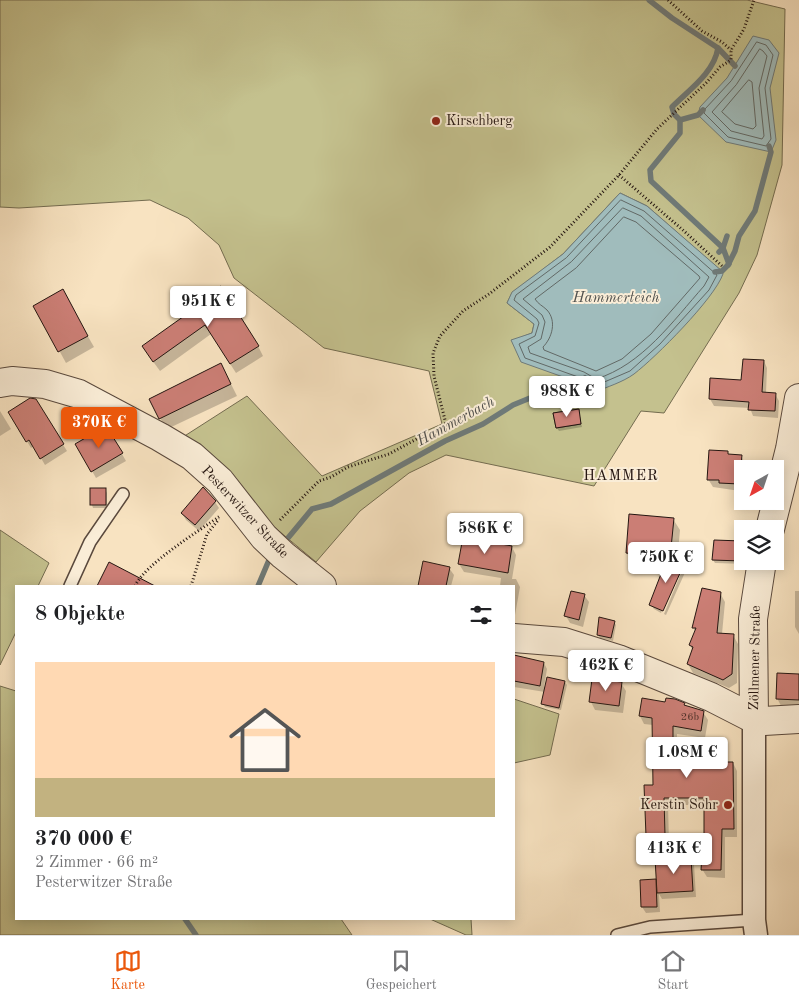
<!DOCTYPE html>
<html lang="de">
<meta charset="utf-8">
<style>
:root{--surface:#fff;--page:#f2f2f2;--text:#202124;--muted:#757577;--line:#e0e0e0;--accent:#ea580c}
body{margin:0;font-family:"Old Standard TT",serif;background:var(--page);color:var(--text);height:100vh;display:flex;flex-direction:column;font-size:19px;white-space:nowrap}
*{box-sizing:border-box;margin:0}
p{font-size:16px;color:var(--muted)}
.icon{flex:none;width:28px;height:28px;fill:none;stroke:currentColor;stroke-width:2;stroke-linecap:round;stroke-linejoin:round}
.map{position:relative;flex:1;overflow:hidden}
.sheet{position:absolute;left:15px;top:585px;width:500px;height:335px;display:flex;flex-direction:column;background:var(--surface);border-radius:0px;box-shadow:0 2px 12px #0003}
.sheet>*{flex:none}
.needle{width:32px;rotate:220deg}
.tools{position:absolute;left:734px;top:460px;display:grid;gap:10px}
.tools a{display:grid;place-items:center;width:50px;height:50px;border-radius:0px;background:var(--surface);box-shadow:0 2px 12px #0003;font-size:25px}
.price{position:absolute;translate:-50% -42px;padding:0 11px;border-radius:5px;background:#fff;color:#222;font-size:16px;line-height:32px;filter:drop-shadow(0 1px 2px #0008)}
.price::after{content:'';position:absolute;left:50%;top:30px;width:15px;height:11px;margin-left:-8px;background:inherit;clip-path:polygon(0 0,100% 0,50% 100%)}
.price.on{background:var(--accent);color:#fff}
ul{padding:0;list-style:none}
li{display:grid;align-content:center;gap:10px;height:265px;padding:0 20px}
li+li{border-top:1px solid var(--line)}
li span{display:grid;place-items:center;height:155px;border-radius:0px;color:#555}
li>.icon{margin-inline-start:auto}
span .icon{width:90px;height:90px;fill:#fffc;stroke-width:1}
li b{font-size:21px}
h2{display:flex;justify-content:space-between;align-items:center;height:60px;padding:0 20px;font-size:21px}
.dock{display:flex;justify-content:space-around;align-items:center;height:70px;border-top:1px solid var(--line);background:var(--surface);font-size:14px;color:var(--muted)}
.dock a{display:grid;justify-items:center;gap:2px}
.dock .on{color:var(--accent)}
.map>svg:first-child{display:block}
.green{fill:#c4c18e;stroke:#746c50;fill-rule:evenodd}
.water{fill:#a0bcbc;stroke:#6f7a78}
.shadow{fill:#0003}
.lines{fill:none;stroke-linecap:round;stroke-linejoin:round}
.shore{stroke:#626966;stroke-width:1}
.stream{stroke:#6f7a78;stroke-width:5.5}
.building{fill:#cb7e75;stroke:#251611}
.service-casing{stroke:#5a493d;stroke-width:14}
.minor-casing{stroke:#5a493d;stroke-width:25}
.tertiary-casing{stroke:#5a493d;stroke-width:30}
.path{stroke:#251611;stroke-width:3;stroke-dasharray:1 2.5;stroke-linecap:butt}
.service{stroke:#faedd7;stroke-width:11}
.minor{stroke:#faedd7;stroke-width:22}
.tertiary{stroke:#faedd7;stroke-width:28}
.poi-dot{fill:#8f2418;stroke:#faedd7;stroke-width:2}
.labels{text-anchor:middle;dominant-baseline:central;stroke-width:4;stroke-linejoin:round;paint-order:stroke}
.number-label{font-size:11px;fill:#4e302a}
.poi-label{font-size:14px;fill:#251611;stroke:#faedd7;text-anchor:start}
.street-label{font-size:14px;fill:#251611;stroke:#faedd7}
.water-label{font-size:15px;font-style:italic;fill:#50504d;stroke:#faedd7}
.neighbourhood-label{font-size:15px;letter-spacing:1px;fill:#251611;stroke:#faedd7}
</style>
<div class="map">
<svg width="799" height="935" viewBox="0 0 799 935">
<rect width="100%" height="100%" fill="#f8e3c1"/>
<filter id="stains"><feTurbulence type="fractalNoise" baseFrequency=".004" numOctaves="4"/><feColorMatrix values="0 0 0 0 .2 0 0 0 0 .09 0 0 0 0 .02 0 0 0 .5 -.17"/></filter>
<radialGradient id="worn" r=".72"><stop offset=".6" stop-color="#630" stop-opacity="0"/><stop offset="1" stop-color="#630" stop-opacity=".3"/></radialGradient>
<g class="green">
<path d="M0 0H747L785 9 782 165 757 255 739 293 664 413 641 411 594 486 446 455 409 473 360 511 316 562 267 521 183 437 247 396 322 476 442 424 429 371 324 348 234 278 219 245 188 218 150 200 19 208 0 207ZM620 193 647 206 721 271 595 392 512 341 532 333 534 324 507 303 512 293 563 254ZM578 409 581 424 556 428 553 413Z"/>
<path d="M0 530 49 563 38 586H16V632L0 665Z"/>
<path d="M0 686 16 691V919H341L352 935H0Z"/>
<path d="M514 699 559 714 550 755 514 763Z"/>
<path d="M430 919H471L472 935H466Z"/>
</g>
<g class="water">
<path d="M753 36 769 40 779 53 770 88 776 140 771 152 726 142 698 115 700 107 727 78Z"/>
<path d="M620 193 647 206 722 271 723 274C714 299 656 357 634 374 623 382 607 387 595 392L580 383 521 362 511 340 532 333 534 324 507 303 512 292 563 254Z"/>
</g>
<g class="shadow">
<path d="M62 291 94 347 66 363 35 306Z"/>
<path d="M196 309 258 346 263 356 236 373 211 334 160 371 149 356Z"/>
<path d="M764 361 767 368 766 393 775 394 779 401 778 418 753 416 750 408 714 406 710 399 711 379 743 381Z"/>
<path d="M227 376 237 396 167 429 160 418Z"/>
<path d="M35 400 67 451 45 465 34 446 31 448 10 413Z"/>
<path d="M578 410 582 427 559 431 557 428Z"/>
<path d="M0 411 11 429 0 436Z"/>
<path d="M107 428 126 461 96 478 77 444Z"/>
<path d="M729 455 741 456 745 463V469H742V497L740 491 713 487 708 479Z"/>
<path d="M105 489 107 493V508H93L92 505Z"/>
<path d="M215 502 219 508 199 531 186 520 182 513Z"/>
<path d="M673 519 680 530 677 563H684L687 568 666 615 664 614 684 566H682L661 613 654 609 651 605 665 567 633 564 627 553Z"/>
<path d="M715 541 742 543V561H747V564L715 563 713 560Z"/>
<path d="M512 547 516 555 512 579H516L520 587 515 615 514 586H500L501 578 464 572 459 564Z"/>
<path d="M424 563 449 568 454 575 451 586H419Z"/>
<path d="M110 564 155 586H99Z"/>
<path d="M795 591H799V634L795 627Z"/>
<path d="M720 593 725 602 722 634 733 635 738 644 737 683 729 688 693 673 688 664 693 651 690 645 696 632 693 628Z"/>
<path d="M584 595 589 602 583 627 570 623 566 616Z"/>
<path d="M614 622 616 625 613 641 600 638 598 635Z"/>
<path d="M514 662 544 663 547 669 544 687 565 682 567 685 561 710 545 707 543 703 545 692 514 687Z"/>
<path d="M799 675V707L781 706 777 698Z"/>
<path d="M621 683 626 691 623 713 595 710 591 702Z"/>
<path d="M684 704 685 707 703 712 708 720 705 738 677 734V763H733L737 771V837H725V878L707 877 702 869 705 855V805H668L669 843H651L647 835 654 786 653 725 644 724 640 716Z"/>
<path d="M690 858 694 864 696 897 662 899 659 894 660 912 646 913 642 907 641 881 655 880 658 885Z"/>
</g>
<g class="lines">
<g class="shore">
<path d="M757 42 766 45 773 55 765 88 771 139 766 146 728 137 704 113 705 109 731 81Z"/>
<path d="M760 49 763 51 767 56 759 88 764 136 762 139 731 131 712 112 736 85Z"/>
<path d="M749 80 752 82 756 126 753 129 735 124 722 112Z"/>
<path d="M621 200 644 211 717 275 709 290 660 344 630 371 595 386 581 378 525 358 519 344 535 336 539 323 537 319 514 300 516 295 566 258Z"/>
<path d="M623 208 641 216 709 277 704 286C673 321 642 365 596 379L584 372 530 353 528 347 541 339 545 322 542 315 523 299 571 262Z"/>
<path d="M624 217 636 222 699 276 700 278 651 334 622 359 596 371 544 350 543 347C552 338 557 321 547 310 543 306 538 304 535 299L576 268Z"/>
</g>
<g class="stream">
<path d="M649 0 672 18 718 48 735 66"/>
<path d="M680 120 698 115 703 110"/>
<path d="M719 252 723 248 727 236"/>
<path d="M728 265 735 251 739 236 755 211 771 152 769 146"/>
<path d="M715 272 722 271 729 264 723 248 651 181 650 170 680 133V120L674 114 672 107C689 90 714 73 718 48"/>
<path d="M283 544 312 509 331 504 445 441 483 424 513 405 552 389 580 383 585 378"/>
<path d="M258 586 269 560 274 555"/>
<path d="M185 919 196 935"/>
</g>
</g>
<g class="building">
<path d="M221 286 259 346 230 364 205 325 153 362 142 346 194 309 191 304Z"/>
<path d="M63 289 88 336 58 352 33 306Z"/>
<path d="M743 359 764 360 762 392 776 393 775 411 748 410 749 402 709 399 710 378 741 380Z"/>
<path d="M221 363 231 384 159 419 149 399Z"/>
<path d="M30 398 36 399 64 444 40 459 29 440 26 442 8 412Z"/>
<path d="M579 409 581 424 556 428 553 413Z"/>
<path d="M106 426 123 453 91 472 75 444Z"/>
<path d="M709 450 728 451V454L742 455 739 484 719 483V480H707Z"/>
<path d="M203 487 216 501 195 525 181 513Z"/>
<rect x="90" y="488" width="16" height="17"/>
<path d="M629 514 674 518 670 558 626 553Z"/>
<path d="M463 537 512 546 508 573 458 564Z"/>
<path d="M714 540 742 541V561L712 560Z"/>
<path d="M423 561 450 567 446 586H418Z"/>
<path d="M666 561 685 562 663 611 649 605Z"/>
<path d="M109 562 155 586H97Z"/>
<path d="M702 588 721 592 717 633 734 634 732 674 723 680 687 664 693 647 689 645 696 628H692Z"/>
<path d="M571 591 585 594 579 620 564 616Z"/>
<path d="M599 617 615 621 611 638 597 635Z"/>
<path d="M514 655 544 662 540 686 514 681Z"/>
<path d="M777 673 799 674V700L776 699Z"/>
<path d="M547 677 565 681 559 708 541 704Z"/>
<path d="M592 679 622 682 619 706 589 702Z"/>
<path d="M642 698 665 702 666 698 675 699 685 703 684 705 704 711 701 731 673 726V762H733L734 829H722L721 870H701L702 854H704V798H664L665 835 646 836 644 785H653L652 718 639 716Z"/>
<path d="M691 857 693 891 657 893 655 858Z"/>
<path d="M656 879 657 907H641L640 880Z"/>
</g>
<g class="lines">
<g class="service-casing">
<g id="service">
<path d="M70 586 90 542 123 494"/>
<path d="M617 935 650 927 754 920"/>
</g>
</g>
<g class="minor-casing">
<path id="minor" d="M754 719V920L756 935"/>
</g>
<g class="tertiary-casing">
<g id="tertiary">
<path d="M0 383 12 381 45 384 79 394 160 437 192 456 220 481 264 537 283 555 322 586"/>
<path d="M770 529 790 449 799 398"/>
<path d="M514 638 564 642 618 659 711 697 754 719 764 721 799 719"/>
<path d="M754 719 753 619 762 561"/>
</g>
</g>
<g class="path">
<path d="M668 0 702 31 722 42 731 50"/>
<path d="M619 175 684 231 722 266"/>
<path d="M280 520 319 481 331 477 348 467 389 454 424 435 447 428 434 376 433 353 440 336 463 311 489 294 550 247 619 175 657 129 706 83 720 67 731 60V50L744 29 754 0"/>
<path d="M135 586C145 564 199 531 220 516"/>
<path d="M191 586 207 534 219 519"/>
</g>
<use href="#service" class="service"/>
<use href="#minor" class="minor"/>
<use href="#tertiary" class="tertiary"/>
</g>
<g class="poi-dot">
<circle cx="436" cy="121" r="5"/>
<circle cx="728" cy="805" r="5"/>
</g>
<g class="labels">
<g class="number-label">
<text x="690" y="717">26b</text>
</g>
<g class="poi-label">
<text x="446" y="121">Kirschberg</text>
<text x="718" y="805" text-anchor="end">Kerstin Sohr</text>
</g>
<g class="street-label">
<text transform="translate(245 512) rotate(47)">Pesterwitzer Straße</text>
<text transform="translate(755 658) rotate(-89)">Zöllmener Straße</text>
</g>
<g class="water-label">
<text x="616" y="298">Hammerteich</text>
<text transform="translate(456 422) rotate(-29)">Hammerbach</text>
</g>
<g class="neighbourhood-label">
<text x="621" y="476">HAMMER</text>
</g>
</g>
<rect width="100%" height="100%" filter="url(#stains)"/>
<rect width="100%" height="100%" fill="url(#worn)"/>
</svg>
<div class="tools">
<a><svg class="needle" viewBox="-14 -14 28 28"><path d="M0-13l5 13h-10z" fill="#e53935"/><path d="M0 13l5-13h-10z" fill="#757577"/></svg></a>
<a><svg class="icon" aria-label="layers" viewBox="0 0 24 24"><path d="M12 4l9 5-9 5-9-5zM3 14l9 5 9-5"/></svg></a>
</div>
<b class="price" style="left:208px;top:328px">951K €</b>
<b class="price" style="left:567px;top:418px">988K €</b>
<b class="price on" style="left:99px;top:449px">370K €</b>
<b class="price" style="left:485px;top:555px">586K €</b>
<b class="price" style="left:666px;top:584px">750K €</b>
<b class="price" style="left:606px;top:692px">462K €</b>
<b class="price" style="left:687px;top:779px">1.08M €</b>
<b class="price" style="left:674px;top:875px">413K €</b>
<section class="sheet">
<h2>8 Objekte<svg class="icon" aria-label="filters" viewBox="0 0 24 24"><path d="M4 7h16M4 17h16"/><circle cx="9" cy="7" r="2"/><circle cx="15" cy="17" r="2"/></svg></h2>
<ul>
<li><span style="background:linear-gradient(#ffd9b3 75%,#c2b280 0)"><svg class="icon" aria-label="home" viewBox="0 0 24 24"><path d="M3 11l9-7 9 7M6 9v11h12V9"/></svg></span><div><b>370 000 €</b><p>2 Zimmer · 66 m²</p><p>Pesterwitzer Straße</p></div></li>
</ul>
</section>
</div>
<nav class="dock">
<a class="on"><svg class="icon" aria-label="map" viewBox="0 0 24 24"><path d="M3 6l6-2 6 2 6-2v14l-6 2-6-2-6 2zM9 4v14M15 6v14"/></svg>Karte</a>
<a><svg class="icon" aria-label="saved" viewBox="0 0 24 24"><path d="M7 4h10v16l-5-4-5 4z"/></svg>Gespeichert</a>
<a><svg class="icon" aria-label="home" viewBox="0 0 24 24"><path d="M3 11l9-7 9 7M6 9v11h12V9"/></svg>Start</a>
</nav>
